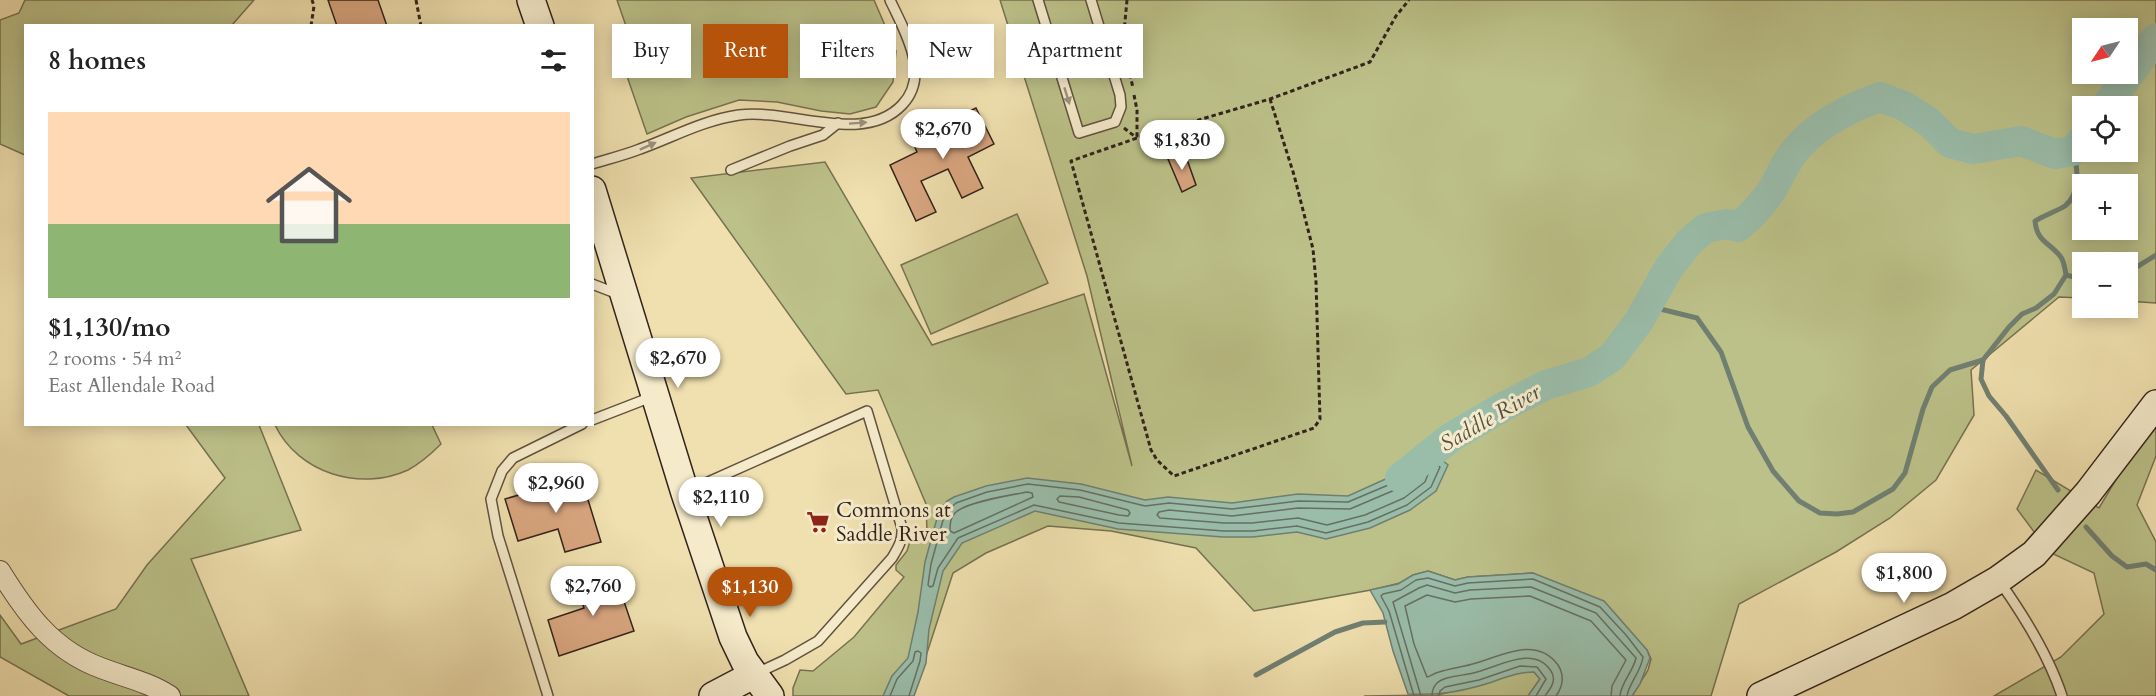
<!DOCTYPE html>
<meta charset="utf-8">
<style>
:root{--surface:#fff;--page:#f2f2f2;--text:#222;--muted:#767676;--line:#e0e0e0;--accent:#b45309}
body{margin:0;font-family:Cardo,serif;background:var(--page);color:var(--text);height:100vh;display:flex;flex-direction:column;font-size:22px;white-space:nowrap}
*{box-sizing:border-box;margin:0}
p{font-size:20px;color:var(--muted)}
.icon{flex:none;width:33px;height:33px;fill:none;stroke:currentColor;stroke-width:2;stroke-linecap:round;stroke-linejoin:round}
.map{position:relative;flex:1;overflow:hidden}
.panel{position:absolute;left:24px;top:24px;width:570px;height:402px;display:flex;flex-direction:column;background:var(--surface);border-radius:0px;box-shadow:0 3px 15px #0003}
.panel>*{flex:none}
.hud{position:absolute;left:612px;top:24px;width:570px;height:54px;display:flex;gap:12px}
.needle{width:39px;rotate:235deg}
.tools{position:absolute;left:2072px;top:18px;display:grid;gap:12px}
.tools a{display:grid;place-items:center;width:66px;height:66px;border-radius:0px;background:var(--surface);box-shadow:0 3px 15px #0003;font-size:30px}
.price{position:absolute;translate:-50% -51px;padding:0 14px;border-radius:21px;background:#fff;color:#222;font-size:20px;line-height:39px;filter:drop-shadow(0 2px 3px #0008)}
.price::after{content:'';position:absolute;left:50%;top:36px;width:18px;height:14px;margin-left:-9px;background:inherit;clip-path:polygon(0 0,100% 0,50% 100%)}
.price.selected{background:var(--accent);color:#fff}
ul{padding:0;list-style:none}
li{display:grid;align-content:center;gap:12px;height:318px;padding:0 24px}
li+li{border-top:2px solid var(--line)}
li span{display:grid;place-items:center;height:186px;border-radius:0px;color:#555}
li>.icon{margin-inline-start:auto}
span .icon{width:108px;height:108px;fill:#fffc;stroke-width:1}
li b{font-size:26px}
h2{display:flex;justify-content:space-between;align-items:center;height:72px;padding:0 24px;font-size:26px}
.pill{padding:0 21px;border-radius:0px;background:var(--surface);box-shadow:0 3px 15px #0003;font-size:21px;line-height:54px}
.pill.selected{background:var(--accent);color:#fff}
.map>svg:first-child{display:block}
.green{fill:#bcc189;stroke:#777252;stroke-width:1.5;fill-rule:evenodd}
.water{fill:#9abdaa;stroke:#707f71;stroke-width:1.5}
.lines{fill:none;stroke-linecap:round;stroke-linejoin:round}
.shore{stroke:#667062;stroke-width:1.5}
.stream{stroke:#707f71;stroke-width:5}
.river{stroke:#9abdaa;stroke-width:30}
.building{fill:#d9a680;stroke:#32231b;stroke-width:1.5}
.service-casing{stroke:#625240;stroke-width:12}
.minor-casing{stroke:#625240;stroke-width:22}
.secondary-casing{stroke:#32231b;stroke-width:30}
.path{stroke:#32231b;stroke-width:3;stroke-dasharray:4.5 3;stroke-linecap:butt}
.service{stroke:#f5ebcb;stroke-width:9}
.minor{stroke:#f5ebcb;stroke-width:20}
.secondary{stroke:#f5ebcb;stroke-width:27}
.oneway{fill:#9d917c}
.labels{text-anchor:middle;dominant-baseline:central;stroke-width:6;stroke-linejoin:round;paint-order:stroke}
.poi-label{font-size:21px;fill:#32231b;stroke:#f5ebcb;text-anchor:start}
.water-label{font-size:22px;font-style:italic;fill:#515146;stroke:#f5ebcb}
</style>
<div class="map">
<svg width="2156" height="696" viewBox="0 0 2156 696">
<rect width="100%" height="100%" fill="#f0e0af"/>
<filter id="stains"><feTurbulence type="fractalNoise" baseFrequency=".00333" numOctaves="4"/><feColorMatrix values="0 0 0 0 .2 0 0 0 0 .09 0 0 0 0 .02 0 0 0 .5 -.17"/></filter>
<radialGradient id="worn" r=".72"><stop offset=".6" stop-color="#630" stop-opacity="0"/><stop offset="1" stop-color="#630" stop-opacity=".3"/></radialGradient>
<g class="green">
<path d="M25 0H254L232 25 26 26 25 155 0 144V20L19 13Z"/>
<path d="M617 0H874L896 51 893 82 876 107 850 114 821 111 777 102 739 100 686 117 647 134 621 59 635 52Z"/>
<path d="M1000 0H2156V303L2127 301V262H2082V298L2059 297 1971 370 1974 415 1936 480 1890 518 1836 552 1739 604 1711 696H1632L1648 670 1651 659 1647 650 1533 573 1468 577 1455 580 1428 571 1413 575 1400 583 1371 590 1254 611 1196 548 1111 531 1048 526 986 553 953 573 913 696H793V688L800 670 813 671 854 637 904 577 896 570V565L907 551 911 538 927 532 926 504 878 390 846 394 691 178 825 162 932 345 1084 294 1132 466 1087 276ZM2082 28H2127V74H2082ZM2082 106H2127V152H2082ZM2082 184H2127V230H2082Z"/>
<path d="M1017 214 1048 283 931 334 901 265Z"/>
<path d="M2156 422V456L2137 505 2156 542V696H1994L2061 657 2104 614 2094 573 2049 552 2017 509 2036 470 2099 508 2129 458Z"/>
<path d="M186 425H259L301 530 191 559 249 696H69L0 657V615L21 644 116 609 147 565 225 478Z"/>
<path d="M275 425H432L441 444C431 454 421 463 408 470 360 492 298 473 275 425Z"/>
<path d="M1520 672H1534L1540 679 1528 696H1364L1437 695 1480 685Z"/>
</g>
<g class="water">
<path d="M1428 448 1448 465 1436 491 1410 510 1370 528 1326 539 1297 532 1253 537H1223L1118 529 1035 511 962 543 943 571 929 629 926 663 914 696H883L892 676 908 658 918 612 925 562 939 511 947 501 954 497 986 486 1027 478 1081 484 1145 500 1168 497 1232 503 1298 494 1348 496 1390 477Z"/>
<path d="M1428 571 1455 580 1468 577 1533 573 1604 601 1647 650 1650 658 1640 684 1632 696H1528L1540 679 1534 672C1514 672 1498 681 1479 686 1453 693 1435 695 1408 694L1393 651 1383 613 1370 590 1398 584 1413 575Z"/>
</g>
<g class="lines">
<g class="shore">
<path d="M1426 456 1440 467 1431 487 1407 505 1368 522 1326 533 1297 526 1253 531H1224L1119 523 1034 505 958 538 938 568 933 586 930 587 928 585 931 564 945 513 956 503 987 492 1028 484 1080 490 1145 506 1169 503 1232 509 1298 501 1348 502 1393 483Z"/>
<path d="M1426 466 1430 469 1425 482 1404 498 1365 515 1327 525 1298 518 1252 523H1224L1160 518 1157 515 1159 512 1169 510 1232 516 1298 508 1350 509 1397 489Z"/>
<path d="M1027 492 1032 493 1033 497 954 533 950 531C950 525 950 518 955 513 965 502 1011 495 1027 492Z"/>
<path d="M1060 496 1079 497 1128 510 1130 513 1128 516 1119 515 1059 502 1057 499Z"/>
<path d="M890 696 897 679 913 661 915 652 918 651 921 653 920 661 909 696"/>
<path d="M1414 696 1389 611 1381 596 1383 594 1401 590 1416 580 1428 578 1455 586 1468 583 1533 579 1600 607 1626 635 1643 657C1641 672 1629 683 1627 696"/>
<path d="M1421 696 1393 602 1419 588 1427 585 1455 593 1470 590 1531 587 1596 613 1636 658C1633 672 1621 682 1620 696"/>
<path d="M1432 696C1432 691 1433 687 1437 683 1446 675 1466 676 1477 672 1500 666 1534 645 1551 671 1557 680 1551 688 1545 696"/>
<path d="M1439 696 1440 691 1445 687 1479 680 1520 666 1537 667 1546 679 1536 696"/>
<path d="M1556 696C1563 686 1565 676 1558 665 1537 636 1503 655 1476 663 1464 667 1451 668 1439 672 1434 673 1431 676 1427 677L1414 644 1405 606 1427 595 1455 602 1471 599 1530 596 1591 621 1626 660 1612 686 1611 696"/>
</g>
<g class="stream">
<path d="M2127 273 2156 255"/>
<path d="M2066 275 2082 279"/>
<path d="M1648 306 1697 318 1721 352 1748 427 1773 471 1799 501 1820 513 1837 514 1853 512 1893 489 1905 473 1923 409 1932 387 1950 370 1983 360"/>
<path d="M2058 490 2006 416 1989 396 1981 379 1983 360 2009 327 2022 314 2036 308 2054 294 2066 275C2065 269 2064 260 2060 256 2049 242 2037 242 2035 221 2043 216 2059 210 2065 206 2081 193 2078 168 2073 151"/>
<path d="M2086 527 2112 556 2127 567 2146 564 2156 570"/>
<path d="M1256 675 1335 632 1363 623 1385 622"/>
</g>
<g class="river">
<path d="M2106 106 2156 38"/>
<path d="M1400 478 1450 438 1503 407 1546 385 1589 372 1612 357 1639 321 1668 269 1689 242 1706 228 1727 224 1738 227C1750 217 1761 205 1770 193 1778 181 1783 167 1791 156 1812 126 1847 109 1880 97L1904 106 1929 122 1950 143 1973 149 2021 141 2055 154 2073 151 2082 140"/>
</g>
</g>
<g class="building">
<path d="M328 0H378L387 26H337Z"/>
<path d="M976 108 994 144 968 157 983 188 962 198 948 169 921 181 936 212 916 221 890 165 917 152 911 138Z"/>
<path d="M1184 151 1196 185 1182 192 1168 159Z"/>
<path d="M581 477 601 542 565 552 558 529 518 541 505 499Z"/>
<path d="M614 572 634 631 559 656 548 620 584 608 576 584Z"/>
</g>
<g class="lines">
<g class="service-casing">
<g id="service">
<path d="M1038 0 1079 133 1115 122 1121 107 1120 95 1091 0"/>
<path d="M592 164C608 159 625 155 640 149 673 137 704 120 739 115 789 108 863 146 902 105 931 75 905 32 890 0"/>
<path d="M731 170 790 146 823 135 838 123"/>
<path d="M592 284 618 294"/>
<path d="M592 420 654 396"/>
<path d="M688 491 867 411 902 528C903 540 898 548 892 558L818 641 785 660 755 674"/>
<path d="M2000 582C2024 616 2049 656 2062 696"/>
<path d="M548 696 498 536 491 499 502 471 513 458 582 424"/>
</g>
</g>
<g class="minor-casing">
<path id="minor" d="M0 571C26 613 52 650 101 668 124 677 149 682 170 696"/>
</g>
<g class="secondary-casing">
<g id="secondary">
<path d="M531 0 540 26"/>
<path d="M592 190 685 493 733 637 745 662 770 696"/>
<path d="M713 696 753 675"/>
<path d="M1761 696 1953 606 1998 580 2034 554 2088 493 2156 404"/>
</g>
</g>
<g class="path">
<path d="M416 0 421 26"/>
<path d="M1127 0 1123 43 1133 88"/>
<path d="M311 26 314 6 312 0"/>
<path d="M1134 95 1137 110V138"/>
<path d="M1270 99 1294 175 1313 249 1316 282 1320 419 1314 428 1174 476 1157 460 1151 450 1071 161 1137 138 1270 99 1370 62 1396 16 1409 0"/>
<path d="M1124 128 1137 138"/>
</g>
<use href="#service" class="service"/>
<use href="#minor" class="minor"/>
<use href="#secondary" class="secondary"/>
</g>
<defs><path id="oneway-solid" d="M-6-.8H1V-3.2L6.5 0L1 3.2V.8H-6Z" transform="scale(1.5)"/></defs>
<g class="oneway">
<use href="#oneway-solid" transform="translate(1067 96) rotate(73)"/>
<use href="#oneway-solid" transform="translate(858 123) rotate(-4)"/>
<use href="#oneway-solid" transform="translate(648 146) rotate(-24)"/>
</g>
<defs>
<g id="supermarket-bare" transform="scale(1.8)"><path d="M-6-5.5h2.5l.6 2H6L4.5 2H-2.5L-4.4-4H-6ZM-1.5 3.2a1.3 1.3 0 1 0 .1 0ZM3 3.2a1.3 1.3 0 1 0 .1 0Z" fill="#8f2418" stroke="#f5ebcb" stroke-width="2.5" paint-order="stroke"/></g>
</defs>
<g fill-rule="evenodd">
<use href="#supermarket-bare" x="818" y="522"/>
</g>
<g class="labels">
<g class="poi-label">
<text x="836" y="510">Commons at<tspan x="836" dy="24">Saddle River</tspan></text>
</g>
<g class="water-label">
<text transform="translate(1490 418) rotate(-30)">Saddle River</text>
</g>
</g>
<rect width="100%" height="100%" filter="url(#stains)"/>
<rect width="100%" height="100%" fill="url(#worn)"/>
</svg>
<div class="tools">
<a><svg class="needle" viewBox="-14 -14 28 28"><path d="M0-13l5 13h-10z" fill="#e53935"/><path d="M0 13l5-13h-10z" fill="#767676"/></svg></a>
<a><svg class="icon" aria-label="locate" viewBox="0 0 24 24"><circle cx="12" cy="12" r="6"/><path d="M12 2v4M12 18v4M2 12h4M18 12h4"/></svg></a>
<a>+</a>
<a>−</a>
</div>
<b class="price" style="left:943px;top:160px">$2,670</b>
<b class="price" style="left:1182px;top:171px">$1,830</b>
<b class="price" style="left:678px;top:389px">$2,670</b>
<b class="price" style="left:556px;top:514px">$2,960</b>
<b class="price" style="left:721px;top:528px">$2,110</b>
<b class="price" style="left:1904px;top:604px">$1,800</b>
<b class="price" style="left:593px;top:617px">$2,760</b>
<b class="price selected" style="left:750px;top:618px">$1,130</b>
<div class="hud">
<a class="pill">Buy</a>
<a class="pill selected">Rent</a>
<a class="pill">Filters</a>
<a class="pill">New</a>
<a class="pill">Apartment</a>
</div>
<section class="panel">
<h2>8 homes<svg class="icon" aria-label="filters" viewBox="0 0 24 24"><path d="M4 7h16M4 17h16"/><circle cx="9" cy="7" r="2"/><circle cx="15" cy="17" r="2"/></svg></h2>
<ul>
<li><span style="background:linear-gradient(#ffd9b3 60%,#8fb573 0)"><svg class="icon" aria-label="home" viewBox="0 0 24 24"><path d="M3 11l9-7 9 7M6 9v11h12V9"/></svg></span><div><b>$1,130/mo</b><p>2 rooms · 54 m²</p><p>East Allendale Road</p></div></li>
</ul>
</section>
</div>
